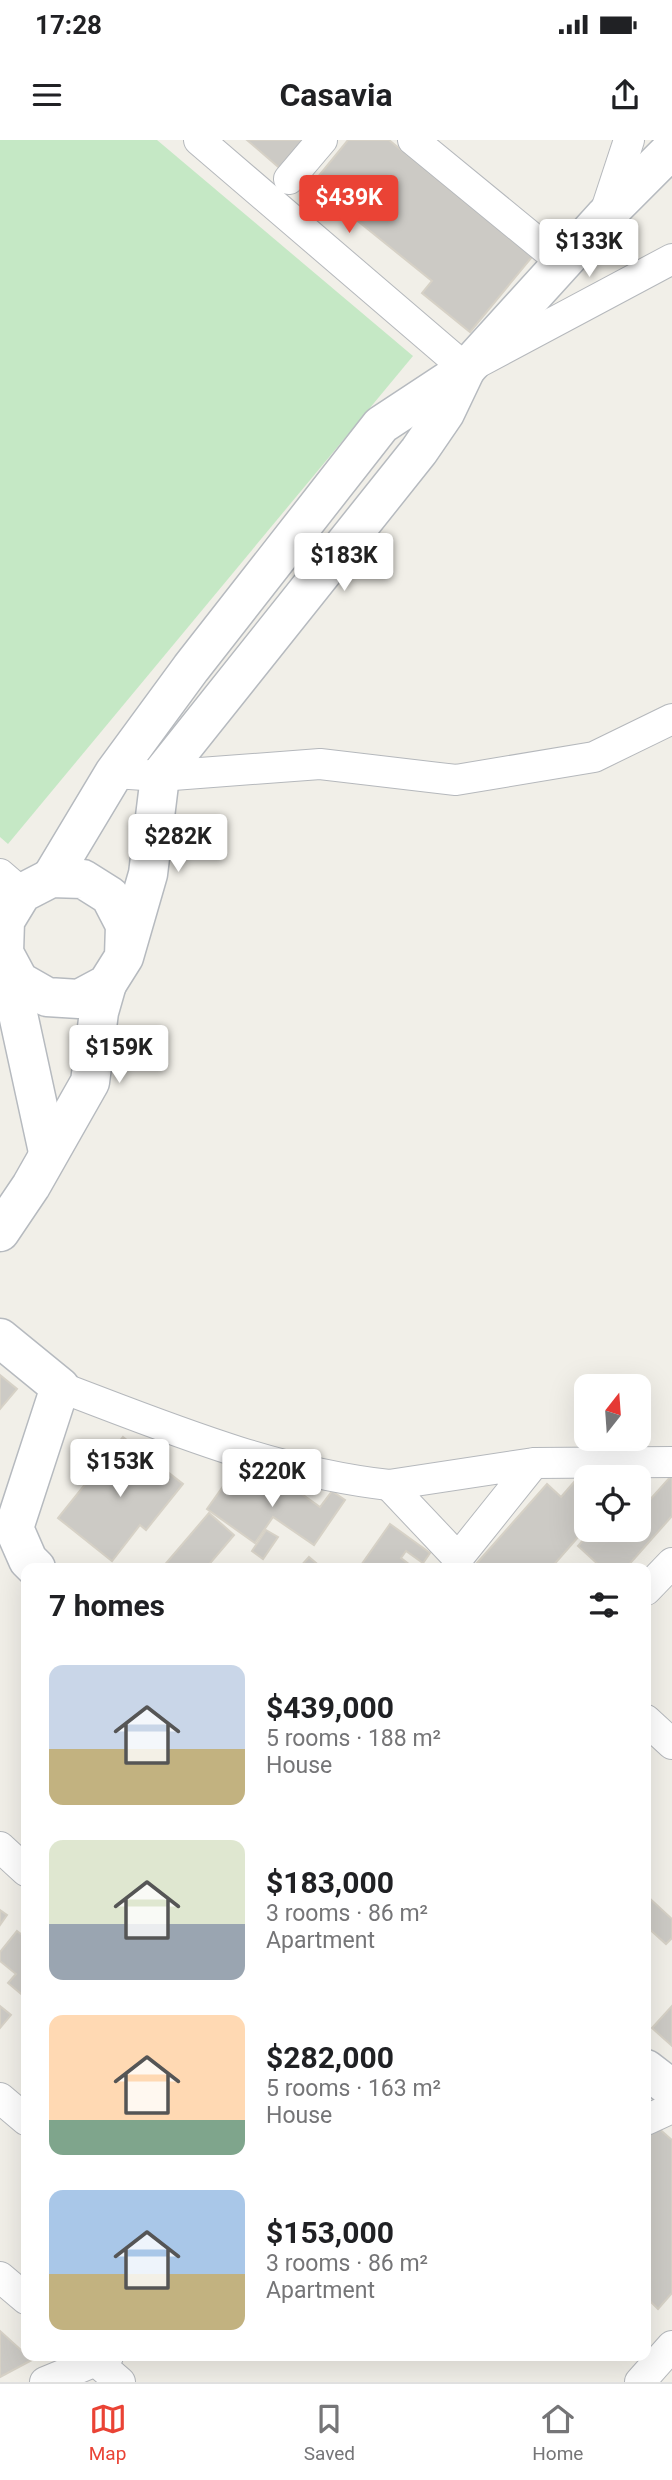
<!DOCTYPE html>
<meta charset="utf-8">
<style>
:root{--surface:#fff;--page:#f6f6f6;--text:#202124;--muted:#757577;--line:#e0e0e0;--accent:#ea4335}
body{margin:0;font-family:Roboto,sans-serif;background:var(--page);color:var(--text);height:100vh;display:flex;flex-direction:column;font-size:26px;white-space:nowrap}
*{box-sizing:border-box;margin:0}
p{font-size:23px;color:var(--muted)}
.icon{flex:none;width:38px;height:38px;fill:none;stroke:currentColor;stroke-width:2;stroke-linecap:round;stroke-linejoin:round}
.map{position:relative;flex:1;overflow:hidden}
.drawer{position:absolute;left:21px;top:1423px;width:630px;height:798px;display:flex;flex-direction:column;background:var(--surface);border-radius:14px;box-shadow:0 7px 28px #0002}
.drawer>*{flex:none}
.needle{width:46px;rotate:17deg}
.buttons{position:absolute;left:574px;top:1234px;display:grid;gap:14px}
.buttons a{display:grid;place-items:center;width:77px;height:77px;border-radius:14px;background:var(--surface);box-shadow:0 7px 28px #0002;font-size:35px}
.price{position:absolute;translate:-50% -60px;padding:0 16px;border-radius:7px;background:#fff;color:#222;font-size:23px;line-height:46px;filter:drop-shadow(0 2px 4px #0008)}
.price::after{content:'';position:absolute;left:50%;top:42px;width:21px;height:16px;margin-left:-10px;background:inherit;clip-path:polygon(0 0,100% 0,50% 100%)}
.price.current{background:var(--accent);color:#fff}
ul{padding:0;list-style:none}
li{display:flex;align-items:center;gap:21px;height:175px;padding:0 28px}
li span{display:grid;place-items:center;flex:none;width:196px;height:140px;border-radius:14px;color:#555}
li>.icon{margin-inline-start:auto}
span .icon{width:84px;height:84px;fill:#fffc;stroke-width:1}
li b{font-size:30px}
h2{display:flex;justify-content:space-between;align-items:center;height:84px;padding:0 28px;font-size:30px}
.status{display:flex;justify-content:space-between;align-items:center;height:49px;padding:0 35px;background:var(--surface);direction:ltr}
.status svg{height:19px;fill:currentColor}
header{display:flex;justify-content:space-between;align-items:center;height:91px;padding:0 28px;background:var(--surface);font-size:32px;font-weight:700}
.dock{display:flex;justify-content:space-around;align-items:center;height:98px;border-top:2px solid var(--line);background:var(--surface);font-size:19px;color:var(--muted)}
.dock a{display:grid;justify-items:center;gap:4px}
.dock .current{color:var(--accent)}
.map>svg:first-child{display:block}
.green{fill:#c5e8c5}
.building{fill:#cccac5;stroke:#d6d1c6;stroke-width:2}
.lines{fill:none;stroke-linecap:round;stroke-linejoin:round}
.street-casing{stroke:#b5b8bc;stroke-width:32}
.secondary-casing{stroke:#b6babf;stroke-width:41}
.street{stroke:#fff;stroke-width:30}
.secondary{stroke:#fff;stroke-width:38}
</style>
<div class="status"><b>17:28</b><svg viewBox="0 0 49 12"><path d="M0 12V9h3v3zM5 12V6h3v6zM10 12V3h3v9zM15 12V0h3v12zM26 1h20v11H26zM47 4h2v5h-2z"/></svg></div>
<header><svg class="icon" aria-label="menu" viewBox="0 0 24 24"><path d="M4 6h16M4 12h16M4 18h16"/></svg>Casavia<svg class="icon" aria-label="share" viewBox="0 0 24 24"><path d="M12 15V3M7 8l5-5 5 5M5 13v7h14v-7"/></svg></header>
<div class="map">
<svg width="672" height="2242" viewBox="0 0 672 2242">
<rect width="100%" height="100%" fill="#f1efe8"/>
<path class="green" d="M0 0H157L413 216 8 704 0 697Z"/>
<g class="building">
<path d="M247 0H309L283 31Z"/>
<path d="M348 0H389L532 117 470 192 422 153 432 141 312 44Z"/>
<path d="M0 1235 17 1249 0 1269Z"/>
<path d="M123 1297 183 1344 146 1390 140 1385 112 1421 58 1378Z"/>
<path d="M234 1331 267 1354 278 1337 320 1367 332 1351 345 1360 314 1405 273 1377 255 1403 207 1369Z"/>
<path d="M581 1334 586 1339V1388L551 1428H483L477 1423 547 1344 561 1357Z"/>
<path d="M672 1335V1376L626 1428H602L578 1406 592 1390H639V1355L647 1363Z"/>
<path d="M209 1373 234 1395 206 1428H162Z"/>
<path d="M390 1384 430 1413 423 1423 406 1411 401 1418 414 1428H359Z"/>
<path d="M266 1390 278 1397 263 1419 252 1411Z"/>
<path d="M309 1417 322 1428H299Z"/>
<path d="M646 1755 672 1779V1798L666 1804 646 1786Z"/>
<path d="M0 1770 7 1775 0 1785Z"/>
<path d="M17 1791 26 1798V1858L8 1843 16 1834 0 1821V1812Z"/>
<path d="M0 1866 11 1875 0 1888Z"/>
<path d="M672 1866V1906L652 1888Z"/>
<path d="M649 1980 672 2000V2153L658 2169 646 2157V1984Z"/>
<path d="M0 2191 32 2220 0 2237Z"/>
</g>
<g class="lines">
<g class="street-casing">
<g id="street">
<path d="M199 0 466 229 672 119"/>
<path d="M413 0 563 123"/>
<path d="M289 39 322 0"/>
<path d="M604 76 629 0"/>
<path d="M114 633 160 636 320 624 456 640 594 617 672 579"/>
<path d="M0 734 22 753"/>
<path d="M60 1247C168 1288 273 1332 389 1345"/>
<path d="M534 1323 458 1418 389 1345 534 1323 672 1322"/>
<path d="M646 1450 672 1423"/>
<path d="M646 1580 672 1604"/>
<path d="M0 1707 26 1731"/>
<path d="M0 1958 26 1980"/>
<path d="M646 1980 672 1968"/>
<path d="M0 2137 26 2159"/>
<path d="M90 2216 120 2242"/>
<path d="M45 2242 108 2216"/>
<path d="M640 2242 672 2206"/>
</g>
</g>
<g class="secondary-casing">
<g id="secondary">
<path d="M51 738 114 633 191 528 381 285 466 229 604 77 672 9"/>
<path d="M124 817 125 785 110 756 83 739 51 738 22 753 5 781 4 813 19 841 47 857 79 859 107 844 124 817 148 734 160 636 419 311 445 273 466 229"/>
<path d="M6 819 48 1012"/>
<path d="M0 1092 31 1046 90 942 99 872 107 844"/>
<path d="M0 1198 60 1247 14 1388 28 1420 36 1428"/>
<path d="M646 1929 672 1949"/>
</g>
</g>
<use href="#street" class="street"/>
<use href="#secondary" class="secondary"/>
</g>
</svg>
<div class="buttons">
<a><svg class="needle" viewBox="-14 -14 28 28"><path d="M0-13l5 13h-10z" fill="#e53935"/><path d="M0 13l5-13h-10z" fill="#757577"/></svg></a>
<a><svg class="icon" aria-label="locate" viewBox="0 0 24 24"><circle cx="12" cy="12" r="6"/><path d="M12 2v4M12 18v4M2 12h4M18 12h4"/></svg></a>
</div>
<b class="price current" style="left:349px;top:95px">$439K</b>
<b class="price" style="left:589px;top:139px">$133K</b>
<b class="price" style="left:344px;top:453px">$183K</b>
<b class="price" style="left:178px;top:734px">$282K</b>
<b class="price" style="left:119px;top:945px">$159K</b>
<b class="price" style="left:120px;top:1359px">$153K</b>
<b class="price" style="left:272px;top:1369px">$220K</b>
<section class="drawer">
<h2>7 homes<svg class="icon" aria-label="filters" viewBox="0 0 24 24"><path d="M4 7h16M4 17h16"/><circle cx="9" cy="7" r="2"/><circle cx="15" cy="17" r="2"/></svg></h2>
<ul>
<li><span style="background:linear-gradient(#c9d6e8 60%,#c2b280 0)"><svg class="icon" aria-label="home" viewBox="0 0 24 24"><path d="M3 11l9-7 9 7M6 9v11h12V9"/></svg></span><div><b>$439,000</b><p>5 rooms · 188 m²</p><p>House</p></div></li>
<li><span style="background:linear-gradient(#dfe7d0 60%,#9aa5b1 0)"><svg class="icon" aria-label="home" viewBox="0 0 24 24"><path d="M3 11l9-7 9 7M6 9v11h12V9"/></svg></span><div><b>$183,000</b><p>3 rooms · 86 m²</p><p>Apartment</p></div></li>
<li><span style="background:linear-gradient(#ffd9b3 75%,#7fa58c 0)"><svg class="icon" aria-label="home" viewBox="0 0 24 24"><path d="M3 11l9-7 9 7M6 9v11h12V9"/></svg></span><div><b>$282,000</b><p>5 rooms · 163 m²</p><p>House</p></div></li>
<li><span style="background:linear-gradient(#a9c7e8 60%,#c2b280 0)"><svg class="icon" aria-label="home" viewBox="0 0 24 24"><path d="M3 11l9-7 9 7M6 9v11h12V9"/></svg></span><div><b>$153,000</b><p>3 rooms · 86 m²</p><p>Apartment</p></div></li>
</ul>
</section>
</div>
<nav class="dock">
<a class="current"><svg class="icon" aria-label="map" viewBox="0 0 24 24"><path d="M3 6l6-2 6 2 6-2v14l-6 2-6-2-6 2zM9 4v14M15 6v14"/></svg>Map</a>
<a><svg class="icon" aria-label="saved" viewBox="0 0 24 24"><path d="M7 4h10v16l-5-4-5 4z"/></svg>Saved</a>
<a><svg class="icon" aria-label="home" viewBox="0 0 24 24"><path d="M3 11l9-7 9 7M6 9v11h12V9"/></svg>Home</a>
</nav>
